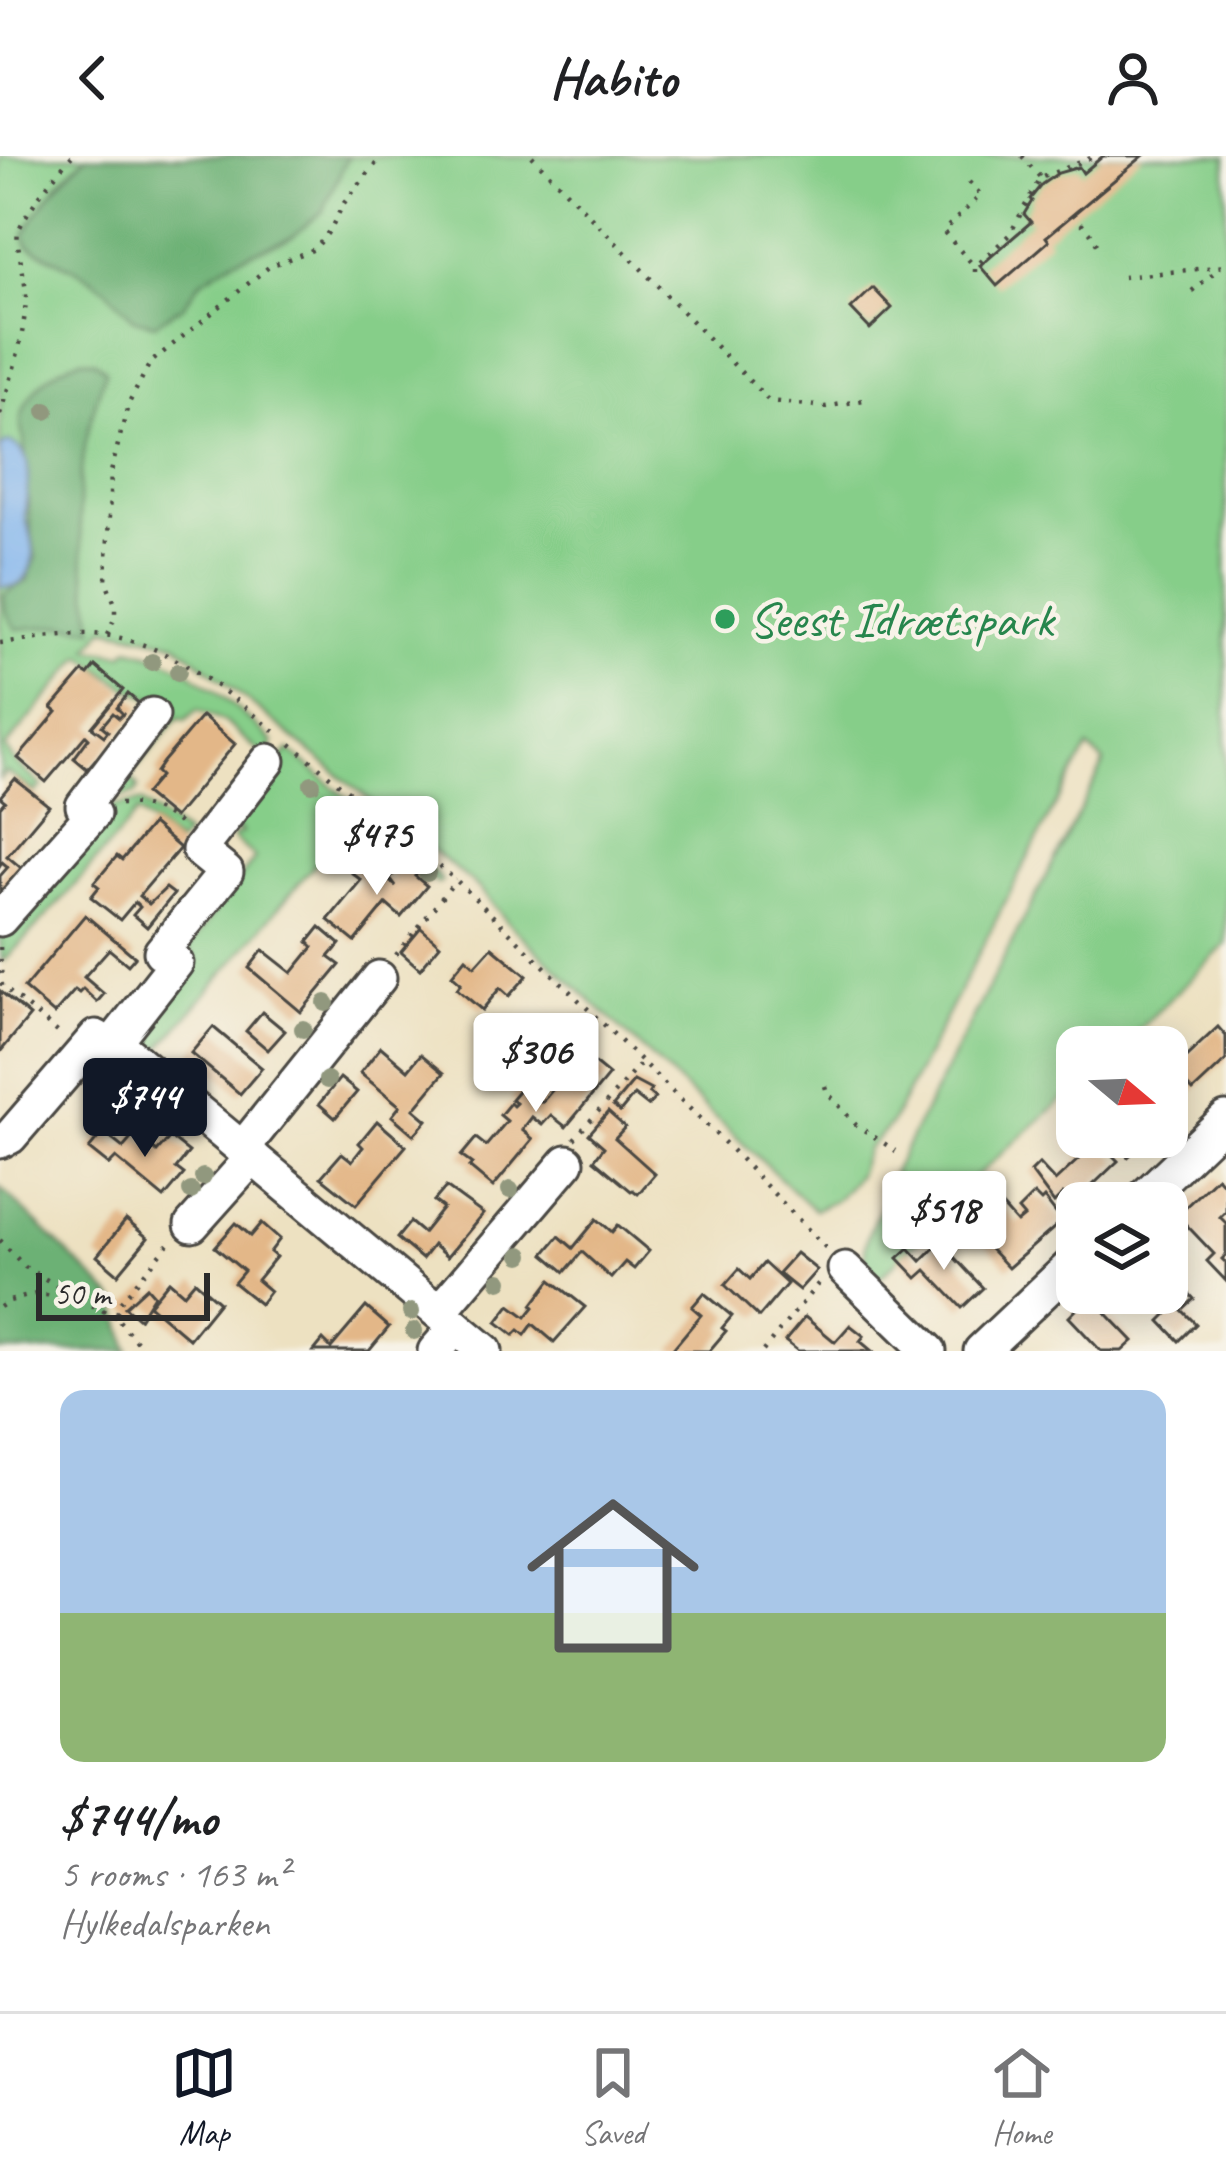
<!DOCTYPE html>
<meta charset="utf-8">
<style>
:root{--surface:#fff;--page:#f6f6f6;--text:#202124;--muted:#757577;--line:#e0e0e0;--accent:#111827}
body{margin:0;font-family:Caveat,sans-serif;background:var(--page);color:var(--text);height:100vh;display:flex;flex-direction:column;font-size:45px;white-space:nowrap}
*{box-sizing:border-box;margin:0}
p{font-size:39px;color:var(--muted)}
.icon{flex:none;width:66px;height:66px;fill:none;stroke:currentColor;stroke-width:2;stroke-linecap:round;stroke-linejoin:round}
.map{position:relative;height:1195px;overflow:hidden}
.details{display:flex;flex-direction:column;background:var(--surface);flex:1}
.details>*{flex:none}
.needle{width:78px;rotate:109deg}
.controls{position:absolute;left:1056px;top:870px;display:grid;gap:24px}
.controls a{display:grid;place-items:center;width:132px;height:132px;border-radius:24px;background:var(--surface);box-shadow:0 6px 30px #0003;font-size:60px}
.scale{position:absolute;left:36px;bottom:30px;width:174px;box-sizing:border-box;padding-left:12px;border:6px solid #2b2b2b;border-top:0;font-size:33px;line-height:42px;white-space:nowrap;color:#2b2b2b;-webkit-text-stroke:9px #f7f3e8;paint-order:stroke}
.price{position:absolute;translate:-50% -102px;padding:0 27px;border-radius:12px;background:#fff;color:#222;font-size:39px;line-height:78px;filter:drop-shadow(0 3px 6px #0008)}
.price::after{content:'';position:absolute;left:50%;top:72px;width:36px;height:27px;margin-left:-18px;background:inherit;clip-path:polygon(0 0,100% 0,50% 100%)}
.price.current{background:var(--accent);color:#fff}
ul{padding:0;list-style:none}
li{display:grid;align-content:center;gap:24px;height:636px;padding:0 60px}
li+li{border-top:3px solid var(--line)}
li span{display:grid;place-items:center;height:372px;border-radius:24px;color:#555}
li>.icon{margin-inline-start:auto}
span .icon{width:216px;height:216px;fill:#fffc;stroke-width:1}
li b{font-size:51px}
header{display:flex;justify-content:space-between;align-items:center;height:156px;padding:0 60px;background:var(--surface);font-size:54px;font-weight:800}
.tabs{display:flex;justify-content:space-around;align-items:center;height:168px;border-top:3px solid var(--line);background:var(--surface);font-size:33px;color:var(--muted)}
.tabs a{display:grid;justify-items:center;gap:6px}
.tabs .current{color:var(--accent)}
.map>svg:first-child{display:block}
.green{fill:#86ce89;stroke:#587c5a;stroke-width:3}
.forest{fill:#6cb175;stroke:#4c6e50;stroke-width:3}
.water{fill:#7fb3ed;stroke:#556f8c;stroke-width:3}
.building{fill:#e3b788}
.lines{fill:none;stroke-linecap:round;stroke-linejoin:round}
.minor-casing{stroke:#484642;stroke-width:39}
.path{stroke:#484642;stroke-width:4.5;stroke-dasharray:3 9;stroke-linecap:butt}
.minor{stroke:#fff;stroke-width:33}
.tree{fill:#91987e}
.leisure-dot{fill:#2e9e5b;stroke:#f7f3e8;stroke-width:4.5}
.labels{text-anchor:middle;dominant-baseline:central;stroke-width:9;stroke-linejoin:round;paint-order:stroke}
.leisure-label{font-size:51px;fill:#27864d;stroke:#f7f3e8;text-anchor:start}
</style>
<header><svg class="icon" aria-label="back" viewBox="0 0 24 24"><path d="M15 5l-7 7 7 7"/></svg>Habito<svg class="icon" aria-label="person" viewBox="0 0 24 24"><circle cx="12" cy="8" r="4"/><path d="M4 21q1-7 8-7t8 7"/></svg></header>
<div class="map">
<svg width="1226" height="1195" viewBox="0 0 1226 1195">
<rect width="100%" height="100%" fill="#f7f3e8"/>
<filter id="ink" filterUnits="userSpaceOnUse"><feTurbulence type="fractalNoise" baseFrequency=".00833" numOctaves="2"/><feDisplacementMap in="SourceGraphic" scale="24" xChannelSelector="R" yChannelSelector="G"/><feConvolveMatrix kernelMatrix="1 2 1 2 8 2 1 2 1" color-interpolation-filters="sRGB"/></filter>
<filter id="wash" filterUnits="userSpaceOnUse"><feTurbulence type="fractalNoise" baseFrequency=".004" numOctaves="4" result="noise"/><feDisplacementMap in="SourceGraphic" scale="48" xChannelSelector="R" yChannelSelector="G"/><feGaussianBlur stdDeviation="2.7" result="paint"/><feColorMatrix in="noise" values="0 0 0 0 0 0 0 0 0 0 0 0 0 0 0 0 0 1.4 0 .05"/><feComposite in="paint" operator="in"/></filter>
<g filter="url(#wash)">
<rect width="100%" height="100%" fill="#ede1c1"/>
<g class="green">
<path d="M0 0H87L57 28 27 89 93 123 106 133 134 163 183 150 200 126 235 103 292 81 348 0H1226V788L1121 891H1077V931L953 1041 951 1053 879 1122H874C848 1092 884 1050 897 1020L892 1018 1103 610 1104 606 1088 592 1051 657 891 968 867 993 858 1019 837 1043 814 1054 510 769 479 732 176 487 105 472 89 493 123 498 130 492C142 496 155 498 166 504 207 522 240 556 273 586L270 595 263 599 225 566 198 553 185 564 179 561 130 620 138 632 135 638 107 643 159 552 150 542 126 531 82 500 5 592 17 608 42 630 35 636 6 616 0 623Z"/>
<path d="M289 594 417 700 442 725 438 728 352 664 153 901 137 884 139 872 196 803 188 792 255 702 232 681 242 677 240 673 231 675 226 670Z"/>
<path d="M141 646 185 679 177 688 138 656 60 746 5 804H2L0 780 108 651Z"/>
</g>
<g class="forest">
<path d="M87 0H348L323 55 292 81 235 103 200 126 183 150 155 168 134 163 106 133 93 123 28 89 24 79C41 47 61 24 87 0Z"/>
<path d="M81 203 95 205 106 214C94 248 84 287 80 323 76 368 87 429 94 473L65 469 16 473 5 455 4 438 27 425 36 403 29 359 24 283C9 249 52 211 81 203Z"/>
<path d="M0 1031 115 1143 129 1195H0Z"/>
</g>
<path class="water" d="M7 286C40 293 25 336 25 360 25 366 29 371 31 378 37 402 30 436 0 430V292Z"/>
<g id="blocks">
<g class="building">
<path d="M1103 0H1143L1046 81 1049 85 997 130 980 110 1031 66 1024 58 1032 45 1030 43 1042 28 1058 17 1079 11 1083 17Z"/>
<path d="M873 132 892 152 870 173 851 153Z"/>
<path d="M95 510 123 534 92 571 104 580 108 575 102 570 113 557 119 562 123 558 117 552 128 538 142 550 96 605 95 604 87 613 74 602 89 582 86 579 46 626 18 602 57 556 52 552 83 516 88 519Z"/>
<path d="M202 560 235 588 174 662 145 638 160 620 156 616 163 606Z"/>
<path d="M15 623 49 650 7 700 26 716 6 740 0 734V720L8 711 2 706 0 709V651L5 645 0 641Z"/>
<path d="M152 668 180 692 139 740 149 748 166 732 174 738 147 771 133 759 140 751 135 746 120 764 91 741 99 731 94 727 117 700 122 704Z"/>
<path d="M406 703 420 714 415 720 427 730 401 761 386 748 355 786 328 764 361 724 352 717 362 705 396 730 390 722Z"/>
<path d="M85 759 135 801 128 809 109 793 84 821 104 838 97 846 83 833 79 837 75 834 54 858 24 832Z"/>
<path d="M320 771 340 788 329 801 340 809 301 856 249 812 263 794 292 817 313 791 308 786Z"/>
<path d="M421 772 440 789 420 813 401 796Z"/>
<path d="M492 791 527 820 509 840 500 832 482 854 457 833 461 827 452 819 466 802 475 810Z"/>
<path d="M0 835 30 860 0 896Z"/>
<path d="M262 856 285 875 268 894 246 875Z"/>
<path d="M213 871 262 912 240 938 191 897Z"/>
<path d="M1218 871 1226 880V904L1193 935 1183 925 1169 939 1182 952 1167 966V928L1169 926 1167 904 1174 912Z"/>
<path d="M570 887 609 919 566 971 551 959 542 969 532 961 522 974 533 983 493 1031 469 1011 472 1008 461 1000 476 982 486 990 507 965 500 959 510 947 513 950 516 947 511 943 521 931 542 946 567 917 554 906Z"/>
<path d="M381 891 408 914 421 898 444 917 414 953 427 964 414 979 392 960 400 950 360 917Z"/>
<path d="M340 922 357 936 335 962 319 948Z"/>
<path d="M634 925 651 934 649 937 655 942 648 950 634 939 620 956 613 950Z"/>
<path d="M608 956 625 971 615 982 655 1018 638 1038 633 1034 631 1035 594 1004 604 991 589 978Z"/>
<path d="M377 965 406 990 356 1049 321 1021 342 997 352 1005 363 991 359 987Z"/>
<path d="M103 976 123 992 135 978 157 996 170 981 189 996 176 1012 184 1018 164 1042 116 1002 109 1009 89 993Z"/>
<path d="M1082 981H1094L1118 1005 1073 1048 1063 1038 1054 1047 1031 1016 1039 1008 1055 1025 1080 1002 1070 992Z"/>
<path d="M1109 981H1151L1128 1001Z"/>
<path d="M1217 1021 1226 1031V1055L1220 1061 1226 1067V1099L1222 1103 1226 1107V1125L1207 1105 1214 1098 1177 1059Z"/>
<path d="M446 1031 483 1058 447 1101 433 1089 422 1103 397 1082 410 1066 423 1077 443 1052 434 1045Z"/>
<path d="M1034 1038 1041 1045 1044 1042 1062 1065 1008 1112 974 1076 1000 1048 1017 1067 1024 1061 1018 1054Z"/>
<path d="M597 1063 612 1076 618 1069 649 1095 634 1113 625 1106 611 1122 582 1096 565 1116 544 1098 559 1080 573 1092Z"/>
<path d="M126 1064 148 1082 118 1118 97 1100Z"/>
<path d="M236 1067 251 1080 262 1067 280 1083 270 1096 276 1101 257 1124 270 1135 260 1148 234 1127 244 1115 215 1091Z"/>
<path d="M940 1086 983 1132 962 1152 926 1114 917 1122 898 1102 909 1092 921 1105Z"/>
<path d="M796 1097 817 1114 799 1134 778 1117Z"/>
<path d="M764 1107 787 1128 759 1161 725 1129 739 1113 750 1123Z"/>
<path d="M1167 1113 1194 1143 1182 1154 1196 1168 1179 1185 1160 1165 1167 1158 1148 1137H1167Z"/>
<path d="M551 1124 585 1151 554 1186 533 1168 525 1179 519 1174 514 1179 497 1166 510 1149 526 1161 534 1151 532 1149Z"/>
<path d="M169 1125 184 1138 195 1125 219 1146 189 1183 149 1149Z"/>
<path d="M147 1131 154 1139 139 1163 125 1151Z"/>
<path d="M704 1137 732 1160 722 1172 726 1175 709 1195H671L701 1159 692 1151Z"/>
<path d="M1090 1140 1133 1185 1122 1195H1101L1069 1161Z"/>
<path d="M366 1151 389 1171 369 1195H314L323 1184 331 1192Z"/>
<path d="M805 1161 835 1186 850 1169 864 1180 860 1185 872 1195H798L785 1185Z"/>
</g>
</g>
</g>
<g filter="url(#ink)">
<use href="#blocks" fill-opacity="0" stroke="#484642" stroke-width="3"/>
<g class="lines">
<g class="minor-casing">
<g id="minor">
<path d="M0 763 93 658 83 650 152 559"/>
<path d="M114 886 485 1195"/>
<path d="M0 985 10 981 96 881 110 891 176 807 161 796 226 716 199 694 268 605"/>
<path d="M242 993 379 822"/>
<path d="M1138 1047 1226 963"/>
<path d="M192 1069 253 1001"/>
<path d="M845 1113 929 1195"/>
<path d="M439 1156 567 1006"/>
<path d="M435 1195 456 1171"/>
<path d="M981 1195 1077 1104"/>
</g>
</g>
<g class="path">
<path d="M532 0 769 245 825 251 864 244"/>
<path d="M1022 0 1044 26"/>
<path d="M969 26 981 39 943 75 975 111"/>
<path d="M1073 58 1090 76 1099 92"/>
<path d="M975 116V111L1010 78 1040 22 1096 0"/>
<path d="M1123 121 1226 110"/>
<path d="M1192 135 1220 112"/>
<path d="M0 258C12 220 25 180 26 140 26 123 15 86 18 76 24 58 58 14 72 0"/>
<path d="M107 479 115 462V448L106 425 111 316 128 249 150 207 270 110 315 93 330 74 344 47 382 0"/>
<path d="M0 487C35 483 75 474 111 480 175 491 228 538 277 577"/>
<path d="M291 588 456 724 729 991 828 1094"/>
<path d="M120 648C146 648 161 653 181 669"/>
<path d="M0 791 2 830 60 878"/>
<path d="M396 799 456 724"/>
<path d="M825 930 827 936 856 969 896 995"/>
<path d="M574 983 642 906"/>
<path d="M0 1084 25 1111 76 1141"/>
<path d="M0 1151 9 1145 36 1138 77 1142 116 1161"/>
<path d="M144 1195 116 1161 121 1145 169 1088"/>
<path d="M763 1195 822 1123"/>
</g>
<use href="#minor" class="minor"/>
</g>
<g class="tree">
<circle cx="46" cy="255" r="9"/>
<circle cx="152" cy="506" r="9"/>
<circle cx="178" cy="516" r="9"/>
<circle cx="312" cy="628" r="9"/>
<circle cx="427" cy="717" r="9"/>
<circle cx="326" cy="847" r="9"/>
<circle cx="303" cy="873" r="9"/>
<circle cx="327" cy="924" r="9"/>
<circle cx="203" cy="1021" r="9"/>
<circle cx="510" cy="1034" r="9"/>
<circle cx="191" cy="1035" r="9"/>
<circle cx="521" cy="1099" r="9"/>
<circle cx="500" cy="1125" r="9"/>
<circle cx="411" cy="1156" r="9"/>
<circle cx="414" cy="1175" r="9"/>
</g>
</g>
<circle class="leisure-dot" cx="725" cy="463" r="12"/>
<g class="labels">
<g class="leisure-label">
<text x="749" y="463">Seest Idrætspark</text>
</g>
</g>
</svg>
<div class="controls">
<a><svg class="needle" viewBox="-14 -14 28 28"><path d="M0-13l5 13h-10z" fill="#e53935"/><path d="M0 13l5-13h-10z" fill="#757577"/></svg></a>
<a><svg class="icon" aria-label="layers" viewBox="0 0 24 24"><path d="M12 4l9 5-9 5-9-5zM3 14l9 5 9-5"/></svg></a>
</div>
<div class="scale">50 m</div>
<b class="price" style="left:377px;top:742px">$475</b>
<b class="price" style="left:536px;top:959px">$306</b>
<b class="price current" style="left:145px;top:1004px">$744</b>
<b class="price" style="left:944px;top:1117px">$518</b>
</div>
<section class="details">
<ul>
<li><span style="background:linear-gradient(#a9c7e8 60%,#8fb573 0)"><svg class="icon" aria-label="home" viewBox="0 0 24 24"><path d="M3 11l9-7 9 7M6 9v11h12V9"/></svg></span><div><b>$744/mo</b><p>5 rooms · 163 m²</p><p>Hylkedalsparken</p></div></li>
</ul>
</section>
<nav class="tabs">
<a class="current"><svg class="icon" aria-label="map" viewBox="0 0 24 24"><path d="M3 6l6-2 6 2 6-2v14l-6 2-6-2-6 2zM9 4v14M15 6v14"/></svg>Map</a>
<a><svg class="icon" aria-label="saved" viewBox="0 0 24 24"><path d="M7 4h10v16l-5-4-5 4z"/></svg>Saved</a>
<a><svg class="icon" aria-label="home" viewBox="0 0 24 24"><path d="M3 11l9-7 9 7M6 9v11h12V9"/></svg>Home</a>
</nav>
